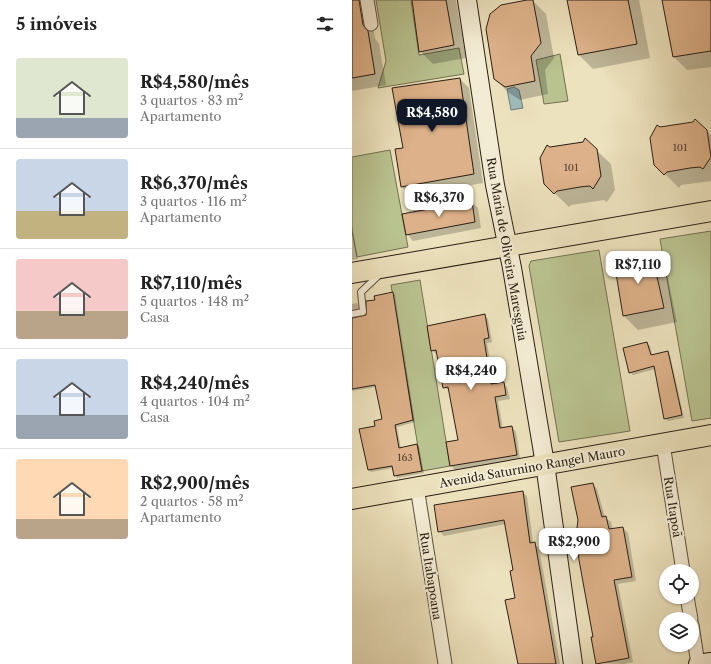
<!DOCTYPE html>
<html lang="pt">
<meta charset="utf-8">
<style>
:root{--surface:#fff;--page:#f6f6f6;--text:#222;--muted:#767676;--line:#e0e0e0;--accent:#111827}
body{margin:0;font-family:"Libre Caslon Text",serif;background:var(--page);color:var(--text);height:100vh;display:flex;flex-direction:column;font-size:15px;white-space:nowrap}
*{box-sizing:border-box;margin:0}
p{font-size:13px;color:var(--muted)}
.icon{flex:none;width:22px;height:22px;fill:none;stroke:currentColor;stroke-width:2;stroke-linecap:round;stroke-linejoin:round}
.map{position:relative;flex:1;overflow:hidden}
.side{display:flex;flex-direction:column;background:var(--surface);width:352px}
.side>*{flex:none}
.fabs{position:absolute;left:307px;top:564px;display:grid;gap:8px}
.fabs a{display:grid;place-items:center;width:40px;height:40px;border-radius:50%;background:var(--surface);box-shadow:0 1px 3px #0004;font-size:20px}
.price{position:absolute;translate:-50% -34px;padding:0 9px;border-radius:8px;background:#fff;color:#222;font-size:13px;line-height:26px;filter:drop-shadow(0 1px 2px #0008)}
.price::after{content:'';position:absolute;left:50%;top:24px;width:12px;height:9px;margin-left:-6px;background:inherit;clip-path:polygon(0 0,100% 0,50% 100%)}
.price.active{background:var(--accent);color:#fff}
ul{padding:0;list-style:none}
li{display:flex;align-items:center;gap:12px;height:100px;padding:0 16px}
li+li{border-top:1px solid var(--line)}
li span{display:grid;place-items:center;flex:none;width:112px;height:80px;border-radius:4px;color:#555}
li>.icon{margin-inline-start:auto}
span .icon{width:48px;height:48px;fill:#fffc;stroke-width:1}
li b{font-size:17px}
h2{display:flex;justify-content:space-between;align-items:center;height:48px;padding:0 16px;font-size:17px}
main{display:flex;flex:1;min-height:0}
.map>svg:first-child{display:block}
.green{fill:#b9c390;stroke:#727153}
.water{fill:#9ebbbc;stroke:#707d7a}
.shadow{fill:#0003}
.building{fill:#ddb189;stroke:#2a1f16}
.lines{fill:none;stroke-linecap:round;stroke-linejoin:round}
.lane-casing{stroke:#5a5040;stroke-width:8}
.street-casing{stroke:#5a5040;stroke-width:15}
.secondary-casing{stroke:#2a1f16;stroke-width:20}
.primary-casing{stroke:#2a1f16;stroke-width:22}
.lane{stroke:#f3ecd4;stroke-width:6}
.street{stroke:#f3ecd4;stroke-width:13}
.secondary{stroke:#f3ecd4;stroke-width:18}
.primary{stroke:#ece2bd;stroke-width:20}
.labels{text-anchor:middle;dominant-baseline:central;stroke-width:4;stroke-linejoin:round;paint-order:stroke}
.number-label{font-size:10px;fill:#574433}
.street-label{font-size:12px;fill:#2a1f16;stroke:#f3ecd4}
</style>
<main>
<section class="side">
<h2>5 imóveis<svg class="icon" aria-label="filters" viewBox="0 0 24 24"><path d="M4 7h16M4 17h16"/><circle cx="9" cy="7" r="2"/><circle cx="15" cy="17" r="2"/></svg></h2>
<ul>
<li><span style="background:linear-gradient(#dfe7d0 75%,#9aa5b1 0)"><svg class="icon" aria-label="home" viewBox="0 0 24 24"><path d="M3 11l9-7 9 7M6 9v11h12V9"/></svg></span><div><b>R$4,580/mês</b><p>3 quartos · 83 m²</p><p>Apartamento</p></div></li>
<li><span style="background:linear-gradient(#c9d6e8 65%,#c2b280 0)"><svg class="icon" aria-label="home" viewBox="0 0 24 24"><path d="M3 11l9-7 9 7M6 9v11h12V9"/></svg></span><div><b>R$6,370/mês</b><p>3 quartos · 116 m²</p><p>Apartamento</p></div></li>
<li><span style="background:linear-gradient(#f6c9c9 65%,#b9a48a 0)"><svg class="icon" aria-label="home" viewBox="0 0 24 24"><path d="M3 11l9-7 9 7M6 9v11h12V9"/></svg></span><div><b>R$7,110/mês</b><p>5 quartos · 148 m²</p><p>Casa</p></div></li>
<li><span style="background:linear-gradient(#c9d6e8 70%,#9aa5b1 0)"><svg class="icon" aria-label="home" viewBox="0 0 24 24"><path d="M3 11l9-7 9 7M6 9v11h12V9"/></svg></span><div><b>R$4,240/mês</b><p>4 quartos · 104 m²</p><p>Casa</p></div></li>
<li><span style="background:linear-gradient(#ffd9b3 75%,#b9a48a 0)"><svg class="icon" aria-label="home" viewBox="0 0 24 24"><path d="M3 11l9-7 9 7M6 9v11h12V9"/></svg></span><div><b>R$2,900/mês</b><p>2 quartos · 58 m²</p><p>Apartamento</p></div></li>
</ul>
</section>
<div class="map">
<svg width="359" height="664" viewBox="0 0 359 664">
<rect width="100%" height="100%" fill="#ece2bd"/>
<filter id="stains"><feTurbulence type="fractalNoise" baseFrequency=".005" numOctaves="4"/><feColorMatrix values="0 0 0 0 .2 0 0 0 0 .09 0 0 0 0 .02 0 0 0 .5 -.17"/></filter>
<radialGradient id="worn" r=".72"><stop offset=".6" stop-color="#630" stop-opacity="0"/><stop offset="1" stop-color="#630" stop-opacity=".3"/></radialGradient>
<g class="green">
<path d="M24 0H59L67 55 107 48 112 74 26 88 34 61Z"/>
<path d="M208 54 216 101 192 104 184 60Z"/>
<path d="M38 150 56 247 5 257 0 231V157Z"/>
<path d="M359 231V418L340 421 308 239Z"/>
<path d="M247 250 278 431 207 442 177 266 179 261Z"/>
<path d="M68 280 98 466 70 471 39 285Z"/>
</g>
<path class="water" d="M162 87 167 90 171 108 159 110 155 89Z"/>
<g class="shadow">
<path d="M0 0H14L19 14 23 38 27 44 34 85 0 91Z"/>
<path d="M61 0H104L114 58 81 64 68 51Z"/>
<path d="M180 0 194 14 202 58 193 70 196 94 168 100 157 93 143 79Z"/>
<path d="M216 0H287L298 58 241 69 227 55Z"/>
<path d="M311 0H359V67L335 70 321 56Z"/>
<path d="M108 79 117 88 131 183 60 196 50 187 52 149Z"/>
<path d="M308 128 354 130 359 135V181L329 185 327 188 303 164Z"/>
<path d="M198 148 244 150 259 164 263 190 255 202 252 200 219 205 217 207 193 184Z"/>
<path d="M120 202 126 208 129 228 61 241 55 234Z"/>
<path d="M0 225 6 259 0 260Z"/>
<path d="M300 255 314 269 325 322 286 330 272 316Z"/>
<path d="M41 293 43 295 63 422 45 427 49 449 65 445 67 447 72 473 45 478 41 468 19 472 17 470 24 426 31 420 24 387 0 391V319L12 317 24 301Z"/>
<path d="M5 303 8 311 0 312V304Z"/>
<path d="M132 315 136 319 140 342 135 343 142 385 151 383 155 387 158 399 146 401 151 429 160 427 164 432 168 459 103 470 99 466 107 441 98 391 92 387 86 354H84L80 350Z"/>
<path d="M295 343 298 346 300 355 316 352 318 355 332 418 316 421 313 418 304 369 281 375 278 372Z"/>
<path d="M241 484 245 489 253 517 259 522 261 530 271 528 276 533 284 581 266 584 281 662 272 664 245 663 242 637Z"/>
<path d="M170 492 175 496 181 543 187 548 208 664H167L162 571 154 524 92 536 87 531Z"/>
</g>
<g class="building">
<path d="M0 0H7L11 25 16 31 23 74 0 78Z"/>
<path d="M60 0H94L102 45 67 52Z"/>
<path d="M175 0H181L189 43 179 56 183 81 153 87 142 79 134 29 138 14 149 5Z"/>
<path d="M215 0H276L285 44 226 55Z"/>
<path d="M310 0H359V51L321 57Z"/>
<path d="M108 78 122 174 49 187 43 149 51 148 40 88Z"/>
<path d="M343 119 355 130 359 157 351 169 348 167 338 168 315 172 312 175 302 165 298 138 305 125 308 127 341 122Z"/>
<path d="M233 138 245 149 249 176 241 189 238 186 228 187 205 191 202 194 192 184 188 158 195 145 198 147 231 142Z"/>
<path d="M120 201 123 222 54 235 50 214Z"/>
<path d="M300 254 312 308 271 316 262 261Z"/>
<path d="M41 292 61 420 43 425 47 448 65 444 70 471 42 476 40 466 16 470 7 429 23 426 22 421 30 419 23 385 0 389V318L14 315V301L23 300 22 296Z"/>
<path d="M133 314 137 338 132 339 139 384 152 382 154 395 143 397 148 428 160 426 165 455 98 466 94 442 106 440 96 387 91 388 84 350 79 351 75 326Z"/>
<path d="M295 342 299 355 316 351 330 415 312 419 302 366 277 373 271 348Z"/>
<path d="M241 483 250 517 254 516 257 529 271 527 280 577 262 580 277 658 244 664 239 637H241L227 560 224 535 226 520 219 487Z"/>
<path d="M171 491 178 543 183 542 204 664H166L153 600 163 598 158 571 161 570 152 520 86 532 82 505Z"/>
</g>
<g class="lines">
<g class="lane-casing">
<path id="lane" d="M0 314 11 312 9 292 28 274"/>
</g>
<g class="street-casing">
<g id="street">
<path d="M15 0 19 24"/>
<path d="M311 444 331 571"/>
<path d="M65 487 93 664"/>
<path d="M335 597 339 619"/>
<path d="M340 625 346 664"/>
</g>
</g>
<g class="secondary-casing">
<g id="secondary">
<path d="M115 0 143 185 160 268 193 464 221 664"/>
<path d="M346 664 359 662"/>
</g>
</g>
<g class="primary-casing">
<g id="primary">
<path d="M0 273 359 211"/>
<path d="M0 499 359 435"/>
</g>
</g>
<use href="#lane" class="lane"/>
<use href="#street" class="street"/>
<use href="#secondary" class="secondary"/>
<use href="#primary" class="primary"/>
</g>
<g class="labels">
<g class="number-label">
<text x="328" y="147">101</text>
<text x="219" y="167">101</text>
<text x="53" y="457">163</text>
</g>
<g class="street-label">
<text transform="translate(155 249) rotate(80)">Rua Maria de Oliveira Maresguia</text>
<text transform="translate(180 467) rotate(-10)">Avenida Saturnino Rangel Mauro</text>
<text transform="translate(321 507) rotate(81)">Rua Itapoã</text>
<text transform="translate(79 576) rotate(81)">Rua Itabapoana</text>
</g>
</g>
<rect width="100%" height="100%" filter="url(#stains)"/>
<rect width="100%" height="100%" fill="url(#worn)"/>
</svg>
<div class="fabs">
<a><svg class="icon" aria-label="locate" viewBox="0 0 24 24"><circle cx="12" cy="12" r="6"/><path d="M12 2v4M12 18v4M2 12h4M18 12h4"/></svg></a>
<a><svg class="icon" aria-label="layers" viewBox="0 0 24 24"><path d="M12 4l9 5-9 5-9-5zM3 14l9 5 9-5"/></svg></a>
</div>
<b class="price active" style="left:80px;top:133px">R$4,580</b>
<b class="price" style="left:87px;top:218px">R$6,370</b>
<b class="price" style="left:286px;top:285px">R$7,110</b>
<b class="price" style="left:119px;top:391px">R$4,240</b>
<b class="price" style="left:222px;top:562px">R$2,900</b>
</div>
</main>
